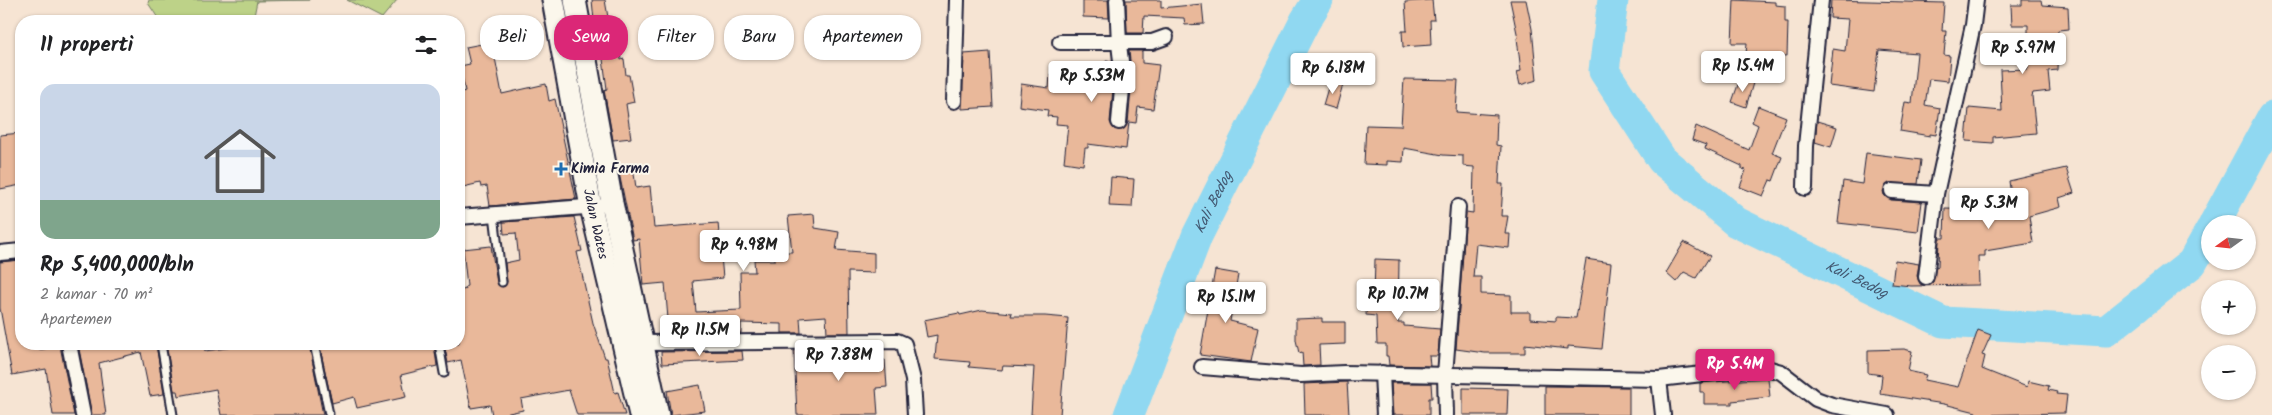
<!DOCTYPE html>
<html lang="id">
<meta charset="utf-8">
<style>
:root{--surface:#fff;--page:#f6f6f6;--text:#202124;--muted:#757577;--line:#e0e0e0;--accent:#db2777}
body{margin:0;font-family:Kalam,sans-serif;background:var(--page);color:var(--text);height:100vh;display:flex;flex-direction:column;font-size:19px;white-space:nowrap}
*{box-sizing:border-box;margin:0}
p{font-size:16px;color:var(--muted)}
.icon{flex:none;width:28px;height:28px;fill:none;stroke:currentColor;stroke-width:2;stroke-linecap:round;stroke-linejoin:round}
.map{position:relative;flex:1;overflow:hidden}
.side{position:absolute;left:15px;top:15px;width:450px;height:335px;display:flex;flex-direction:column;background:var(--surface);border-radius:20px;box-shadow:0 1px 4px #0004}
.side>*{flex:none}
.top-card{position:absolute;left:480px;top:15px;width:475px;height:45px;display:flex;gap:10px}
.needle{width:32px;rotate:255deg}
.controls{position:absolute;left:2201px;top:215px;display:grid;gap:10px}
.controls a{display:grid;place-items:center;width:55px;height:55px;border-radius:50%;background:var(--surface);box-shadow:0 1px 4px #0004;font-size:25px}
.price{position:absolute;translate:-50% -42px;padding:0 11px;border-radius:5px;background:#fff;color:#222;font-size:16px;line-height:32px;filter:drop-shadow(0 1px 2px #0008)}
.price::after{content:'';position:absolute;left:50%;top:30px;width:15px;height:11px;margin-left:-8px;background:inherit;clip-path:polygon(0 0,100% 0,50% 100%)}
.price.selected{background:var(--accent);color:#fff}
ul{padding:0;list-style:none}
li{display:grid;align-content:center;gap:10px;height:265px;padding:0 25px}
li+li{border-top:1px solid var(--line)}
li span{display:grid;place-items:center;height:155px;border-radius:15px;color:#555}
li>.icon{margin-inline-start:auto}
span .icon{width:90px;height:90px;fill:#fffc;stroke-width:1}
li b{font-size:21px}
h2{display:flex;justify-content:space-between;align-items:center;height:60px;padding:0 25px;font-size:21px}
.tag{padding:0 18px;border-radius:20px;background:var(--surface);box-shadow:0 1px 4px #0004;font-size:18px;line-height:45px}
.tag.selected{background:var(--accent);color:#fff}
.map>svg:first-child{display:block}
.green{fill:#bdd288;stroke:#707a62}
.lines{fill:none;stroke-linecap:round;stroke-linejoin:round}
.river{stroke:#90d8f1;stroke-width:31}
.building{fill:#e9b89a;stroke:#22223b}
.service-casing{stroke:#22223b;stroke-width:11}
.minor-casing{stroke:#22223b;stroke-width:18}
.primary-casing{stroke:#22223b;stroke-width:25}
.service{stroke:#fbf7ec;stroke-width:7}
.minor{stroke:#fbf7ec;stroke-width:14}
.primary{stroke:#fbf7ec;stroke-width:21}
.poi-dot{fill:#1f6fb2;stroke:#fbf7ec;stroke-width:2}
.labels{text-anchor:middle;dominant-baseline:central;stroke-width:4;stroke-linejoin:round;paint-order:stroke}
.poi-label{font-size:14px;font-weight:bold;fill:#22223b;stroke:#fbf7ec;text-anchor:start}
.street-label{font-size:14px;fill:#22223b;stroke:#fbf7ec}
.water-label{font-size:15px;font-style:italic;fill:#435972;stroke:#fbf7ec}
</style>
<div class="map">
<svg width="2272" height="415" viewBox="0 0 2272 415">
<rect width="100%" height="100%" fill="#f6e4d3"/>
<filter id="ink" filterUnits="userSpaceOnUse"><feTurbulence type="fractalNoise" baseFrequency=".02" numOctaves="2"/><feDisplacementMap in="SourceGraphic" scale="10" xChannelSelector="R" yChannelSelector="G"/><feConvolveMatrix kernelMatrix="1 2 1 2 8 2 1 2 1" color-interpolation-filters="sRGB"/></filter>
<g filter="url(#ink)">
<g class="green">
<path d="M149 0H310L257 1 253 21H160L148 3Z"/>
<path d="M347 0H397L382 18Z"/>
</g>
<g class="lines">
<g class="river">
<path id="s1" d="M1613 0 1604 71 1662 160 1736 222 1943 322 2106 331 2192 263 2210 231"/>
<path d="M2214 224 2272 117"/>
<path id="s2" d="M1129 415 1197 236 1305 21 1318 0"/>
</g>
</g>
<g class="building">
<path d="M592 0H605L610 29 595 31Z"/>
<path d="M1083 0H1108L1109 18 1083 17Z"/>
<path d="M1126 0H1161V8L1202 4 1204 24 1185 25 1184 18 1144 16 1143 33H1127Z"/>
<path d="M1432 0 1434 20H1430L1431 45 1403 47 1402 31H1407L1405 2Z"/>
<path d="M1510 0H1526L1532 29 1537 80 1520 85 1517 72 1521 71 1517 38H1518Z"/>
<path d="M1734 0 1775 2V5L1785 6V22H1788L1787 56 1746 54 1747 43H1732Z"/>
<path d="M1831 0 1944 3 1942 31H1946L1944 55 1950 56 1948 81 1929 79 1925 105 1940 108 1936 135 1930 134V136L1900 131 1905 102 1912 103 1917 53 1879 50 1874 92 1829 86 1833 49 1845 51 1848 19 1830 18Z"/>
<path d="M2022 0H2041L2042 5 2068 7 2069 29 2058 30 2057 70 2048 71 2050 91 2033 93 2032 96 2036 133 1993 137V143L1966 141 1969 108 2002 111 2000 70 2028 69V25H2012L2011 5H2022Z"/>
<path d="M492 42 502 94 546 84 549 101 555 99 576 199 490 206 487 186 481 187 480 183 459 188V93L465 91 460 66 470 64 466 47Z"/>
<path d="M619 42 621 60 624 59 626 75H629L634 102 626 104 631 138 613 140 604 90 607 89 601 44Z"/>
<path d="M1129 51H1142V63L1159 65 1153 109 1138 107 1136 123 1129 122 1126 149 1088 144V148H1085L1083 165 1064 162 1068 125 1056 124 1057 117 1047 116 1048 110 1019 106 1021 84 1049 88 1050 74 1065 75 1067 65 1080 67 1081 64 1105 69 1106 60 1112 61 1114 78 1110 122 1114 129 1122 130 1128 123 1132 79Z"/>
<path d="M990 52 993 107 962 109 964 54Z"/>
<path d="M1404 79 1458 80 1456 112 1497 115 1496 145 1501 146 1499 184H1503L1501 216H1508L1505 234H1510L1509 248 1476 244 1473 277H1481V294L1511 295V312H1530V319L1556 321V317L1576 318 1586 259 1611 263 1602 349 1568 346V349L1525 344V353H1485L1456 349 1466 212 1473 213 1474 167 1463 166V156L1443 155 1404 148 1403 162 1387 161V165L1364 164 1366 125 1401 126Z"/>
<path d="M1740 79 1753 83 1746 107 1732 102Z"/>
<path d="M1330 81 1343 84 1336 109 1323 105Z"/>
<path d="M1758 106 1786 117 1772 153 1782 157 1773 181 1770 180 1763 196 1740 187 1746 170 1742 169V166L1705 149 1706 145 1692 140 1696 126 1749 150 1758 125 1752 122Z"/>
<path d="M1817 121 1837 127 1831 147 1815 142Z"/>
<path d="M21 133V185L0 189V135Z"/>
<path d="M1866 153 1921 160 1918 184 1889 183 1883 191 1884 195 1891 200 1922 202 1918 232 1838 223 1843 181 1862 184Z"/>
<path d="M633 166 636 188 650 186 654 228 718 223 723 278 693 281 696 312 741 310 740 272H755L754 260H775V252H792L788 216 814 214 815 228 839 232 836 250 874 253V273L848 272 849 333H827L826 316 800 318 801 333H782V324L741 323V333L659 334V332L669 331 665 283 643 285 639 239 633 240 618 168Z"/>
<path d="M2066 168 2074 193 2059 198 2061 207 2029 216 2033 243 1985 251V256H1978L1979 285 1911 286 1892 284 1895 260 1919 264 1917 276 1920 284 1925 286 1933 282 1936 266 1938 267 1939 238H1944L1945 209 1990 210V206L2012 202 2009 181Z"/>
<path d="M1111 177 1134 179 1132 207 1109 206Z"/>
<path d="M574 217 582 251 577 252 593 323 605 358H607L615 393 618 392 625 415H577L569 390 521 399 523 410 500 415H492L490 405 471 408 461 360 448 363 444 344H459V291L466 289 465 287 467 286 463 249 491 246 497 283 503 287 507 282 505 263 519 260 516 233 504 234 503 222Z"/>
<path d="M1684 242 1710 256 1696 278 1684 272 1676 282 1666 273Z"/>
<path d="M1375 259 1399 260 1398 323H1404V326L1440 329 1438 356H1429L1430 366 1389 365 1388 356H1386V344H1377L1376 316 1366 315 1367 296 1374 297Z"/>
<path d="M21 260V344H38L39 350 60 346 74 415H53L46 369 12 375 0 308V262Z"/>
<path d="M1215 270 1238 274 1230 321 1258 328 1251 362 1200 355Z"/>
<path d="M982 310 1012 313 1011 316H1045L1068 318 1060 415H1031L1034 367 1003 366 1002 370 969 367 970 362 935 359 937 335 927 337 924 320 959 313 960 315Z"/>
<path d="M1322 318V322H1345V344L1319 345 1320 365 1303 366 1302 352 1299 353 1296 340V319Z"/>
<path d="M1978 330 1991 335 1982 355 1985 356 1982 369 2027 387 2028 381 2049 386 2048 390 2057 392 2056 394 2067 395 2065 413 1975 415 1976 412 1944 404 1880 394 1882 375 1868 373V350L1904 349 1912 351 1908 371 1926 375 1924 380 1958 387Z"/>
<path d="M78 344H156L164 394 150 396 141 352 99 363 106 415H92Z"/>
<path d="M166 344H204L205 351 255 344H309L323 415H221L216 389 178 396 177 391H174Z"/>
<path d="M319 344H434L437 366 401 375 406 397 357 408 354 397 332 403Z"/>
<path d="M881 350V360H885L887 387 876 388 878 415H797L794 351Z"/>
<path d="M742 351 743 360 662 364 661 352Z"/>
<path d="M1768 378 1770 397 1732 401V404H1704V392H1700V383Z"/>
<path d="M1347 382 1349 415H1305L1304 384Z"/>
<path d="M1391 383H1431L1432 398H1429V415H1393Z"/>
<path d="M700 385 705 411 671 415 667 391Z"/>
<path d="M1545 386 1629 387V415H1545Z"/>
<path d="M1463 388 1508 389 1507 415H1463Z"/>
</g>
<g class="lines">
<g class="service-casing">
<g id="service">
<path d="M494 214 502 282"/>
<path d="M161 344 173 415"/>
<path d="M314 344 329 414"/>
<path d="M439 344 444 373"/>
</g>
</g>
<g class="minor-casing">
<g id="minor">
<path d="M1117 0 1119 44 1123 78 1119 122"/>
<path d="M1060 42H1152L1166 37"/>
<path d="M954 101 957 0"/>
<path d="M1805 188 1806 146 1821 0"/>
<path d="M1892 191 1936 194"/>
<path d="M459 217 598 206"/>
<path d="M0 253 21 251"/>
<path d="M1926 277 1936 194 1973 25 1976 0"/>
<path d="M643 343 897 341 904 344 913 380 915 415"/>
<path d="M69 344 83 415"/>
<path d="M1202 367 1301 375 1344 373 1659 379 1763 367 1781 372 1816 399 1832 405 1887 415"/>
<path d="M1382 373 1384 415"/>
<path d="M1659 379 1663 415"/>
<path d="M1446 415 1445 375 1458 207"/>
</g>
</g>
<g class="primary-casing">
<g id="primary">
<path id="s3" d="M553 0 591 207 640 415"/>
<path d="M575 0 612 203 658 415"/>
</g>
</g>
<use href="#service" class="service"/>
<use href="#minor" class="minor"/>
<use href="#primary" class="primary"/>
</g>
</g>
<path class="poi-dot" d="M558.5 161.5h5v5h5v5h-5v5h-5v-5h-5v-5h5z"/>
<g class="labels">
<g class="poi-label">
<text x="571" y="169">Kimia Farma</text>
</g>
<g class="street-label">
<text stroke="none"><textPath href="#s3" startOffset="228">Jalan Wates</textPath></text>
</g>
<g class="water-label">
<text stroke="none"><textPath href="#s2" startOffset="229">Kali Bedog</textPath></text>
<text stroke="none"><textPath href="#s1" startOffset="408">Kali Bedog</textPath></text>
</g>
</g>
</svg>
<div class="controls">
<a><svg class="needle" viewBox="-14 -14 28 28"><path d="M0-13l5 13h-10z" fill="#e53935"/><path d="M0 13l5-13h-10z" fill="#757577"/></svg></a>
<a>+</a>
<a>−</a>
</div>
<b class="price" style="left:2023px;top:75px">Rp 5.97M</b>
<b class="price" style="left:1743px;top:93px">Rp 15.4M</b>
<b class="price" style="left:1333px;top:95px">Rp 6.18M</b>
<b class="price" style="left:1092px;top:103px">Rp 5.53M</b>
<b class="price" style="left:1989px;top:230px">Rp 5.3M</b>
<b class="price" style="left:744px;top:272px">Rp 4.98M</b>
<b class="price" style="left:1398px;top:321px">Rp 10.7M</b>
<b class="price" style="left:1226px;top:324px">Rp 15.1M</b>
<b class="price" style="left:700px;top:357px">Rp 11.5M</b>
<b class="price" style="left:839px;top:382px">Rp 7.88M</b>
<b class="price selected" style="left:1735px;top:391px">Rp 5.4M</b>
<div class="top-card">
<a class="tag">Beli</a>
<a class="tag selected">Sewa</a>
<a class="tag">Filter</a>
<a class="tag">Baru</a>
<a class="tag">Apartemen</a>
</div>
<section class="side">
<h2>11 properti<svg class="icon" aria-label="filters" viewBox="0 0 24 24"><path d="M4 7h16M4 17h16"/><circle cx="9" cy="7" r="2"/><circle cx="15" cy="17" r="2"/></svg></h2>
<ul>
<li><span style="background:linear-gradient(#c9d6e8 75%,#7fa58c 0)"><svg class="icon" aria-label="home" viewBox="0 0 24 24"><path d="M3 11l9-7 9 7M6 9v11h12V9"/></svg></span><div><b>Rp 5,400,000/bln</b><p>2 kamar · 70 m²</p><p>Apartemen</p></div></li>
</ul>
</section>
</div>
